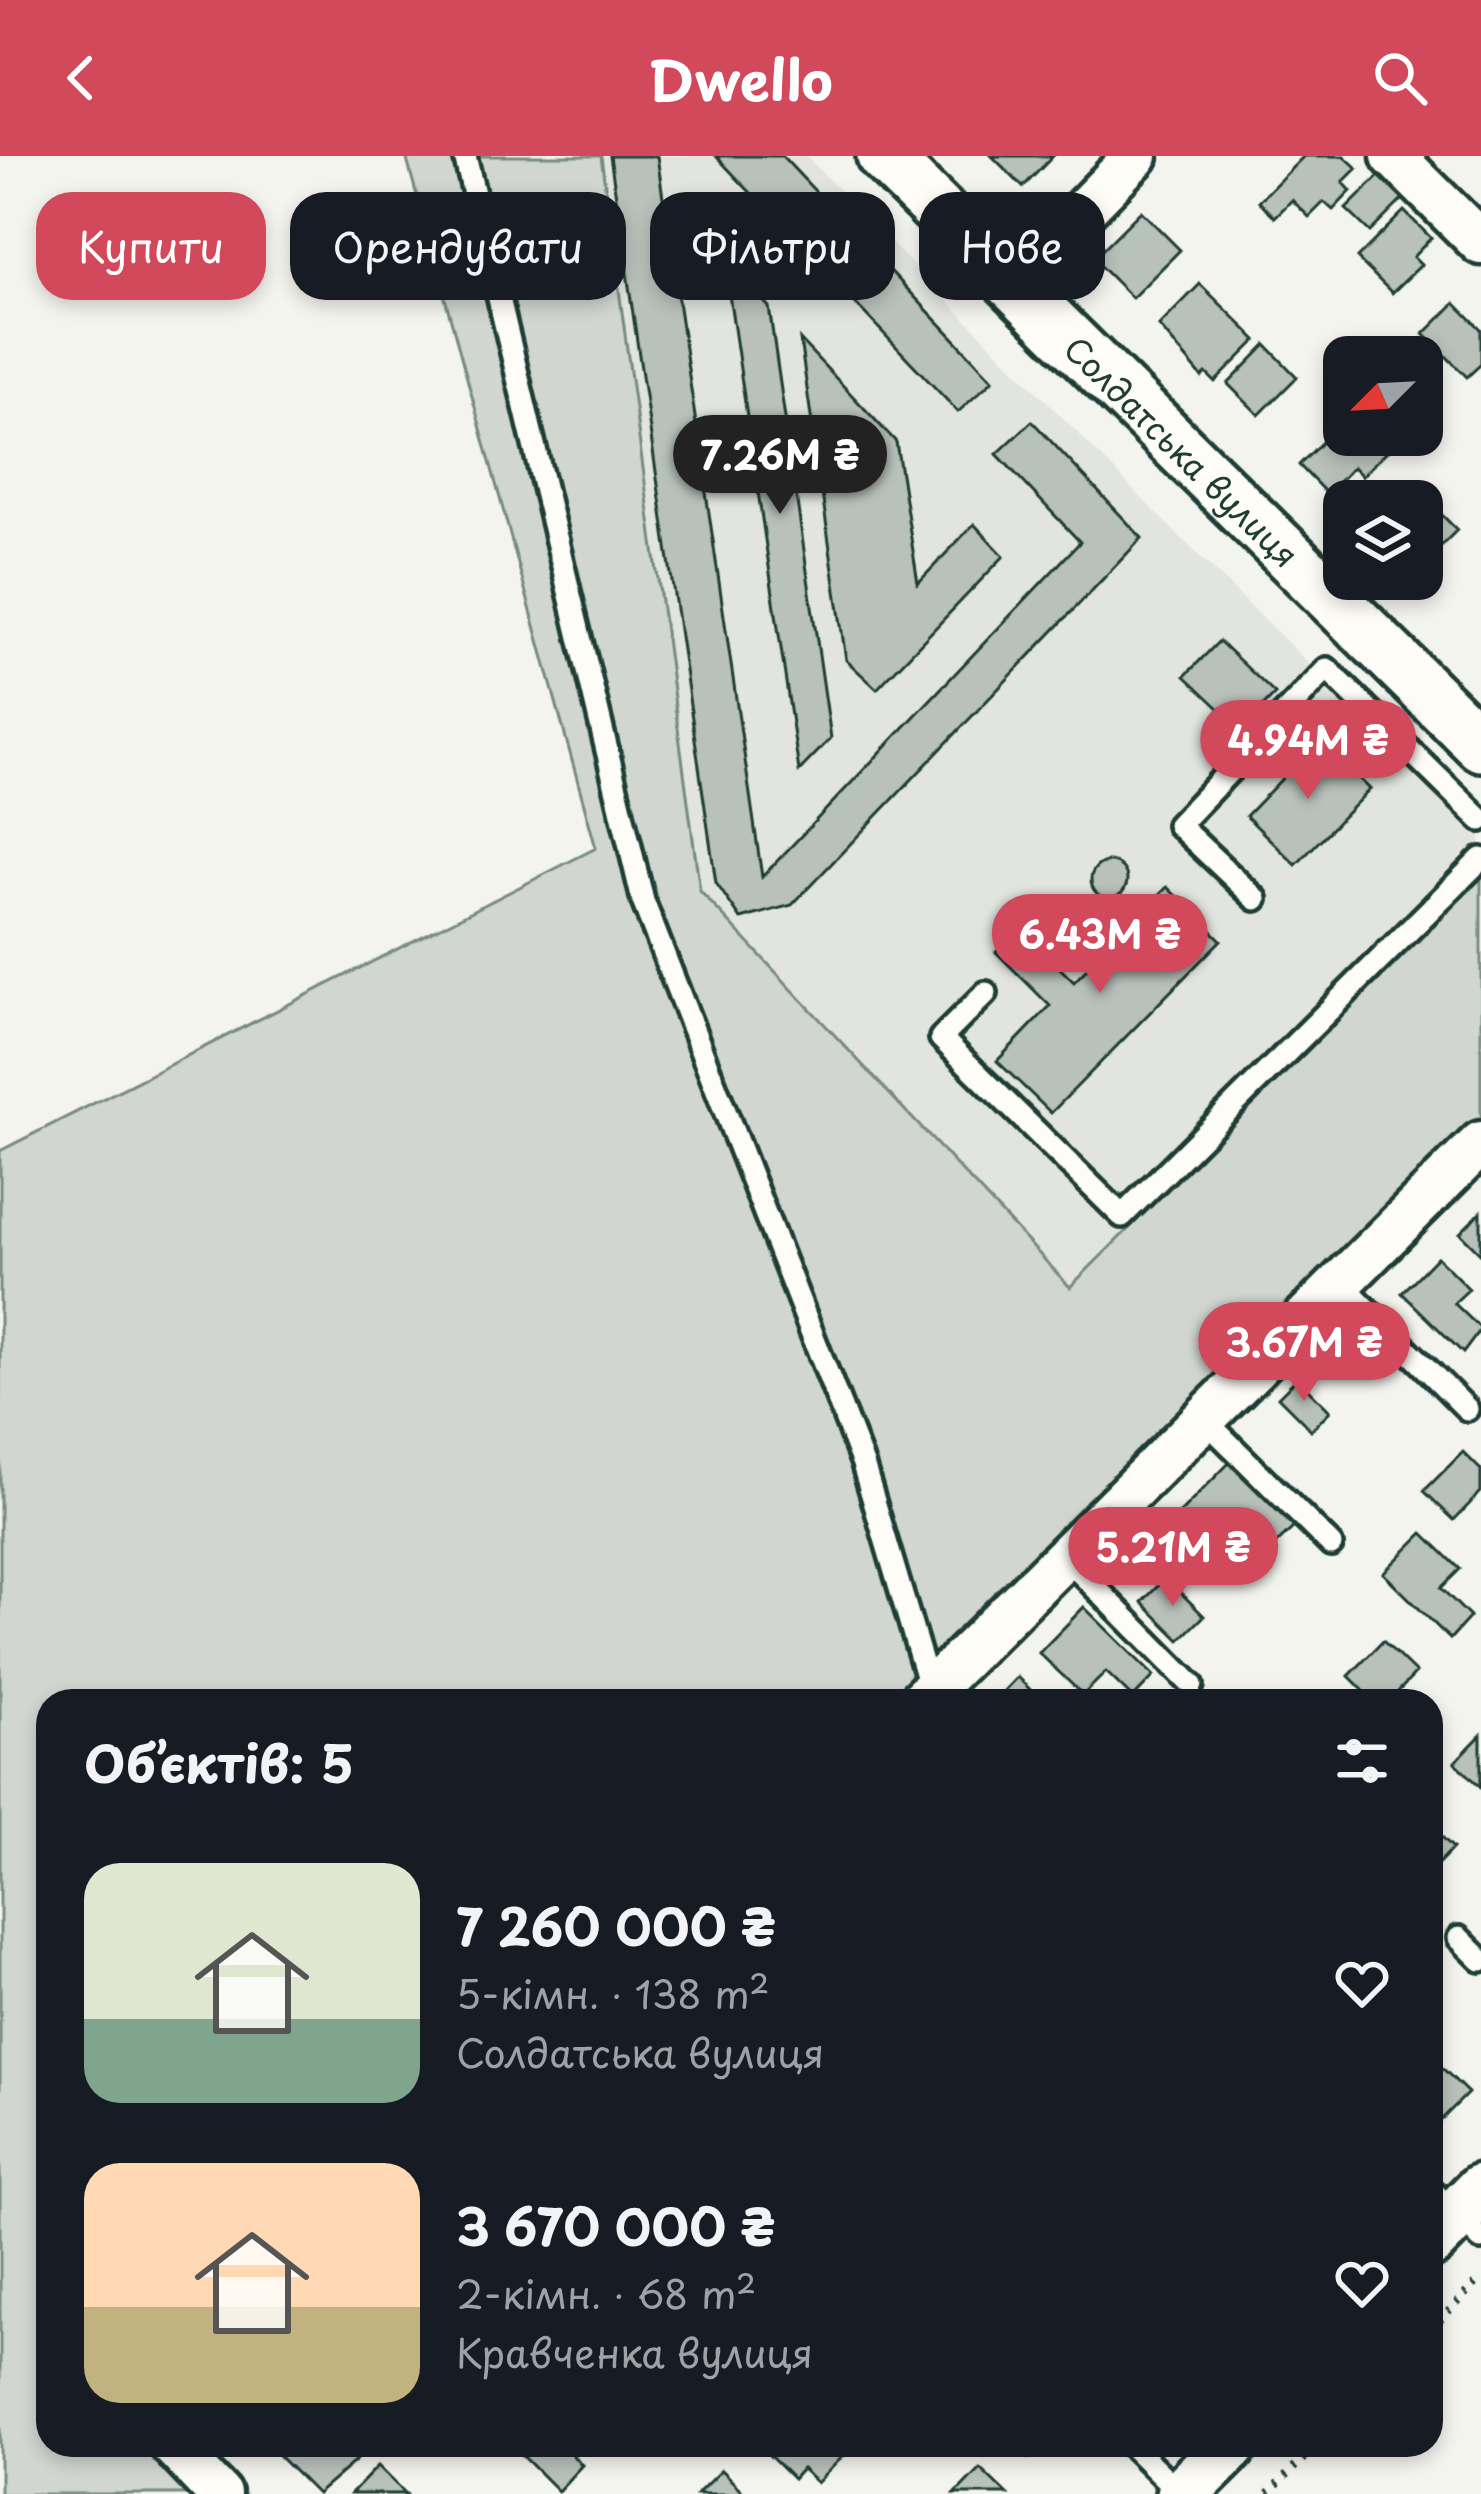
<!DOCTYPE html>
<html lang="uk">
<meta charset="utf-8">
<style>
:root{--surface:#171b24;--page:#242831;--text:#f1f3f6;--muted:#9ea1a6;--accent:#d1495b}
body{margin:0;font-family:"Playpen Sans",sans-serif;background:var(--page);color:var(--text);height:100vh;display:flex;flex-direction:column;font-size:45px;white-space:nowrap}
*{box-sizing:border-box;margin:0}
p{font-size:39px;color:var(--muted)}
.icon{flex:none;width:66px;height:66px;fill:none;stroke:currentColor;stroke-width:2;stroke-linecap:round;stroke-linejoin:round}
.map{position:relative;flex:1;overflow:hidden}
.panel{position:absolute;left:36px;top:1533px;width:1407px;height:768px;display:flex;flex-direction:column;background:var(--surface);border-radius:36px;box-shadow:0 6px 18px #0003}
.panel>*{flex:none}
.top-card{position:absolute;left:36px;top:36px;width:1410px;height:108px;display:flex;gap:24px}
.needle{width:78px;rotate:246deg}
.controls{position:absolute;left:1323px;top:180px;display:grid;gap:24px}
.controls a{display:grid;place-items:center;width:120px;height:120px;border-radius:24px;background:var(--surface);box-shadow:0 6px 18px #0003;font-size:60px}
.price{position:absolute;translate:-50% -102px;padding:0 27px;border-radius:42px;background:var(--accent);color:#fff;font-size:39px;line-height:78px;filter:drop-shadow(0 3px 6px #0008)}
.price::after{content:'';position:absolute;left:50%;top:72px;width:36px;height:27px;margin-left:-18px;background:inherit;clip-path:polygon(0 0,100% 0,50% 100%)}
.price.selected{background:#222;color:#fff}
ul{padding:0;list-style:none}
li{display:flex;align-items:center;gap:36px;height:300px;padding:0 48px}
li span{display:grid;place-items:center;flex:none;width:336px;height:240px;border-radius:36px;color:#555}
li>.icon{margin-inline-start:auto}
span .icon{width:144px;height:144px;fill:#fffc;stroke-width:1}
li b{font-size:51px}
h2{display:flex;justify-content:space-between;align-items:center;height:144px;padding:0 48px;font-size:51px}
.pill{padding:0 42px;border-radius:36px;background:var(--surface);box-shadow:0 6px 18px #0003;font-size:42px;line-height:108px}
.pill.selected{background:var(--accent);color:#fff}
header{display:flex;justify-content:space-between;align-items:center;height:156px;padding:0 48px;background:var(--accent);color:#fff;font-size:54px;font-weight:700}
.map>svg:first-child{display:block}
.built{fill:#e2e5df}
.green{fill:#d1d6d1;stroke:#788a82;stroke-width:3}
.building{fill:#b9c1bb;stroke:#1f3d34;stroke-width:3}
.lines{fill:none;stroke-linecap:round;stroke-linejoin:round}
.service-casing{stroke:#1f3d34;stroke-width:30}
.minor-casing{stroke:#1f3d34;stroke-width:51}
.tertiary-casing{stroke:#1f3d34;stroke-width:60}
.path{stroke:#1f3d34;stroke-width:8;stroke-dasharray:3 9;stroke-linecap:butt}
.service{stroke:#fdfcf7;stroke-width:21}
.minor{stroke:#fdfcf7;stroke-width:42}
.tertiary{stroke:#fdfcf7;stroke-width:51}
.labels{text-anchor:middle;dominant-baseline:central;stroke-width:10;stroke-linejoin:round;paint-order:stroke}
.street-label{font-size:33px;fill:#1f3d34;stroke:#fdfcf7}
</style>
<header><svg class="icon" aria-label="back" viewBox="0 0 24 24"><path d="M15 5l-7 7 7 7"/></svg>Dwello<svg class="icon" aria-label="search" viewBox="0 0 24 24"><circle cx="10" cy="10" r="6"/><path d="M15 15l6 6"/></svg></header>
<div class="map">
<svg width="1481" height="2338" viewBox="0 0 1481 2338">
<rect width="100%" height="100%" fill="#f4f4ef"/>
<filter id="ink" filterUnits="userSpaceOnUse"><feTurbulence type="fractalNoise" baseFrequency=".00833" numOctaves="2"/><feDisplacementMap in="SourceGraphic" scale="24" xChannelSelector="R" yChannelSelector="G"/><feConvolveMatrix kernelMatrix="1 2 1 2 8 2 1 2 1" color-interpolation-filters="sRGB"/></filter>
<g filter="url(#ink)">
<path class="built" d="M601 0H806L1168 369 1481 677V722L1070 1131 700 735Z"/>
<path class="green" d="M406 0H601L700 735 1070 1131 1481 722V966L902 1545H48V2289H172L219 2338H0V995L596 692Z"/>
<g class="building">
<path d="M610 0H657L762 721 1080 386 997 298 1032 265 1142 382 792 749 741 763 716 727Z"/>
<path d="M716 0H782L993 224 958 256Z"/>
<path d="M992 0H1053L1023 31Z"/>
<path d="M1304 0H1344L1357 12 1343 26 1351 35 1333 54 1324 46 1309 61 1292 44 1275 61 1259 45Z"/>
<path d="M1384 15 1408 38 1370 76 1346 53Z"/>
<path d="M1141 55 1180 94 1132 142 1093 103Z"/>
<path d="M1404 55 1431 82 1413 101 1421 109 1392 137 1357 102Z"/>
<path d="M724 104 769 151 831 582 799 615Z"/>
<path d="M1200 128 1257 184 1215 226 1206 217 1202 221 1159 170Z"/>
<path d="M1455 147 1481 173V208L1467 221 1424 178Z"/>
<path d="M800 184 896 286 918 427 974 368 1004 400 877 533 846 504Z"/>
<path d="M1266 189 1297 221 1259 259 1228 228Z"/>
<path d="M1344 264V279H1393L1398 284 1362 320 1353 311 1327 338 1299 309Z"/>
<path d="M1419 336 1457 374 1422 409V345H1410Z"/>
<path d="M1219 485 1275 538 1241 573 1185 520Z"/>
<path d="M1319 584 1370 633 1296 709 1246 660Z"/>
<circle cx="1109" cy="724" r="18"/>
<path d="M1167 731 1221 784 1051 957 997 905 1050 850 996 796 1019 772 1074 826Z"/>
<path d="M1481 1056V1098L1460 1077Z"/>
<path d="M1437 1101 1469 1133 1454 1147 1481 1173 1463 1197 1402 1137Z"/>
<path d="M1297 1222 1330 1255 1311 1274 1278 1241Z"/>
<path d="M1463 1296 1481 1314V1336L1454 1364 1424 1335Z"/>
<path d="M1229 1307 1294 1371 1275 1389 1251 1366 1217 1401 1176 1361Z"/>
<path d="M1423 1377 1460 1413 1441 1432 1470 1461 1450 1483 1383 1417Z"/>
<path d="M1166 1422 1204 1460 1180 1484 1142 1446Z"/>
<path d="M1084 1451 1154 1520 1133 1542 1106 1516 1083 1539 1039 1497Z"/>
<path d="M1383 1485 1416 1517 1389 1545H1374L1349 1520Z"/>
<path d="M1017 1521 1042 1545H994Z"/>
<path d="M1481 1579V1631L1455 1606Z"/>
<path d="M1431 1670 1453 1692 1431 1715Z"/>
<path d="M1431 1901 1468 1937 1439 1966 1431 1958Z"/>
<path d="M268 2289H346L359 2302 317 2338Z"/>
<path d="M512 2289H562L582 2309 558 2335Z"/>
<path d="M759 2289H844L849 2294 817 2327 802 2313 793 2323Z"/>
<path d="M1015 2289H1040L1028 2302Z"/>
<path d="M378 2310 406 2338H351Z"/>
<path d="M980 2312 1007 2338H955Z"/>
<path d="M721 2314 745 2338H697Z"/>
</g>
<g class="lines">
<g class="service-casing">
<g id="service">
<path d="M465 0 643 745 863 1308 932 1540"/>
<path d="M1256 743 1178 669 1327 513 1481 664"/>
<path d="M986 837 941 882 1122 1060 1481 703"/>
<path d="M1340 1126 1467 1253"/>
<path d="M1204 1263 1331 1389"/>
<path d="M1065 1401 1192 1529"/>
<path d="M1459 1782 1481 1804"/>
<path d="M1431 2034 1481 2083"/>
<path d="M1131 2289 1181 2338"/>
</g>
</g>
<g class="minor-casing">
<g id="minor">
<path d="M1393 0 1481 87"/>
<path d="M1012 127 1136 0"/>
<path d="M920 1545 1481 987"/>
<path d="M172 2289 219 2338"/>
</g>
</g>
<g class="tertiary-casing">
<g id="tertiary">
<path id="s1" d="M883 0 1481 589"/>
<path d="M1431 2085 1481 2034"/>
<path d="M1182 2338 1231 2289"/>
</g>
</g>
<g class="path">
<path d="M1431 2173 1481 2122"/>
<path d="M1268 2338 1317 2289"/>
</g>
<use href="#service" class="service"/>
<use href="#minor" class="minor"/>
<use href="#tertiary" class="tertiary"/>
</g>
</g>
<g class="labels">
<g class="street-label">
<text stroke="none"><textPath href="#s1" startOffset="420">Солдатська вулиця</textPath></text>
</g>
</g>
</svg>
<div class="controls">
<a><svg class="needle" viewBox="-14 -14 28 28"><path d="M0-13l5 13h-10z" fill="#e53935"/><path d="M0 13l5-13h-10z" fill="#9ea1a6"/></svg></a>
<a><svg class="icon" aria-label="layers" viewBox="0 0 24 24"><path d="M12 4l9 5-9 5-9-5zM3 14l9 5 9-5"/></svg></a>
</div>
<b class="price selected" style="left:780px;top:361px">7.26M ₴</b>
<b class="price" style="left:1308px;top:646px">4.94M ₴</b>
<b class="price" style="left:1100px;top:840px">6.43M ₴</b>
<b class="price" style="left:1304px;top:1248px">3.67M ₴</b>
<b class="price" style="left:1173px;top:1453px">5.21M ₴</b>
<div class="top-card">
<a class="pill selected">Купити</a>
<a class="pill">Орендувати</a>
<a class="pill">Фільтри</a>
<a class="pill">Нове</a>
</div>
<section class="panel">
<h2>Об’єктів: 5<svg class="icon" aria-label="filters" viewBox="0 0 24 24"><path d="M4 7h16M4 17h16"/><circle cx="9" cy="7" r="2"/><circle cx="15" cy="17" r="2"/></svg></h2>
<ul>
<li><span style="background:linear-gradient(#dfe7d0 65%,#7fa58c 0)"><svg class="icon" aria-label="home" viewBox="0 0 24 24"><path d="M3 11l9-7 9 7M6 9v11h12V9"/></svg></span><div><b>7 260 000 ₴</b><p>5-кімн. · 138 m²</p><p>Солдатська вулиця</p></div><svg class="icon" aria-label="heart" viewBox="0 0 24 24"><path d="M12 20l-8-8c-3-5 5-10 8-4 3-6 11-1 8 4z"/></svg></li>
<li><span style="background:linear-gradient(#ffd9b3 60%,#c2b280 0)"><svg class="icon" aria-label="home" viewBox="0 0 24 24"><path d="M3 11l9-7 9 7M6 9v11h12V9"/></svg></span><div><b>3 670 000 ₴</b><p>2-кімн. · 68 m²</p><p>Кравченка вулиця</p></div><svg class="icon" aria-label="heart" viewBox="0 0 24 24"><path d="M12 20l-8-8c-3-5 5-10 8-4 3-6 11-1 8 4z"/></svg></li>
</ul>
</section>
</div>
